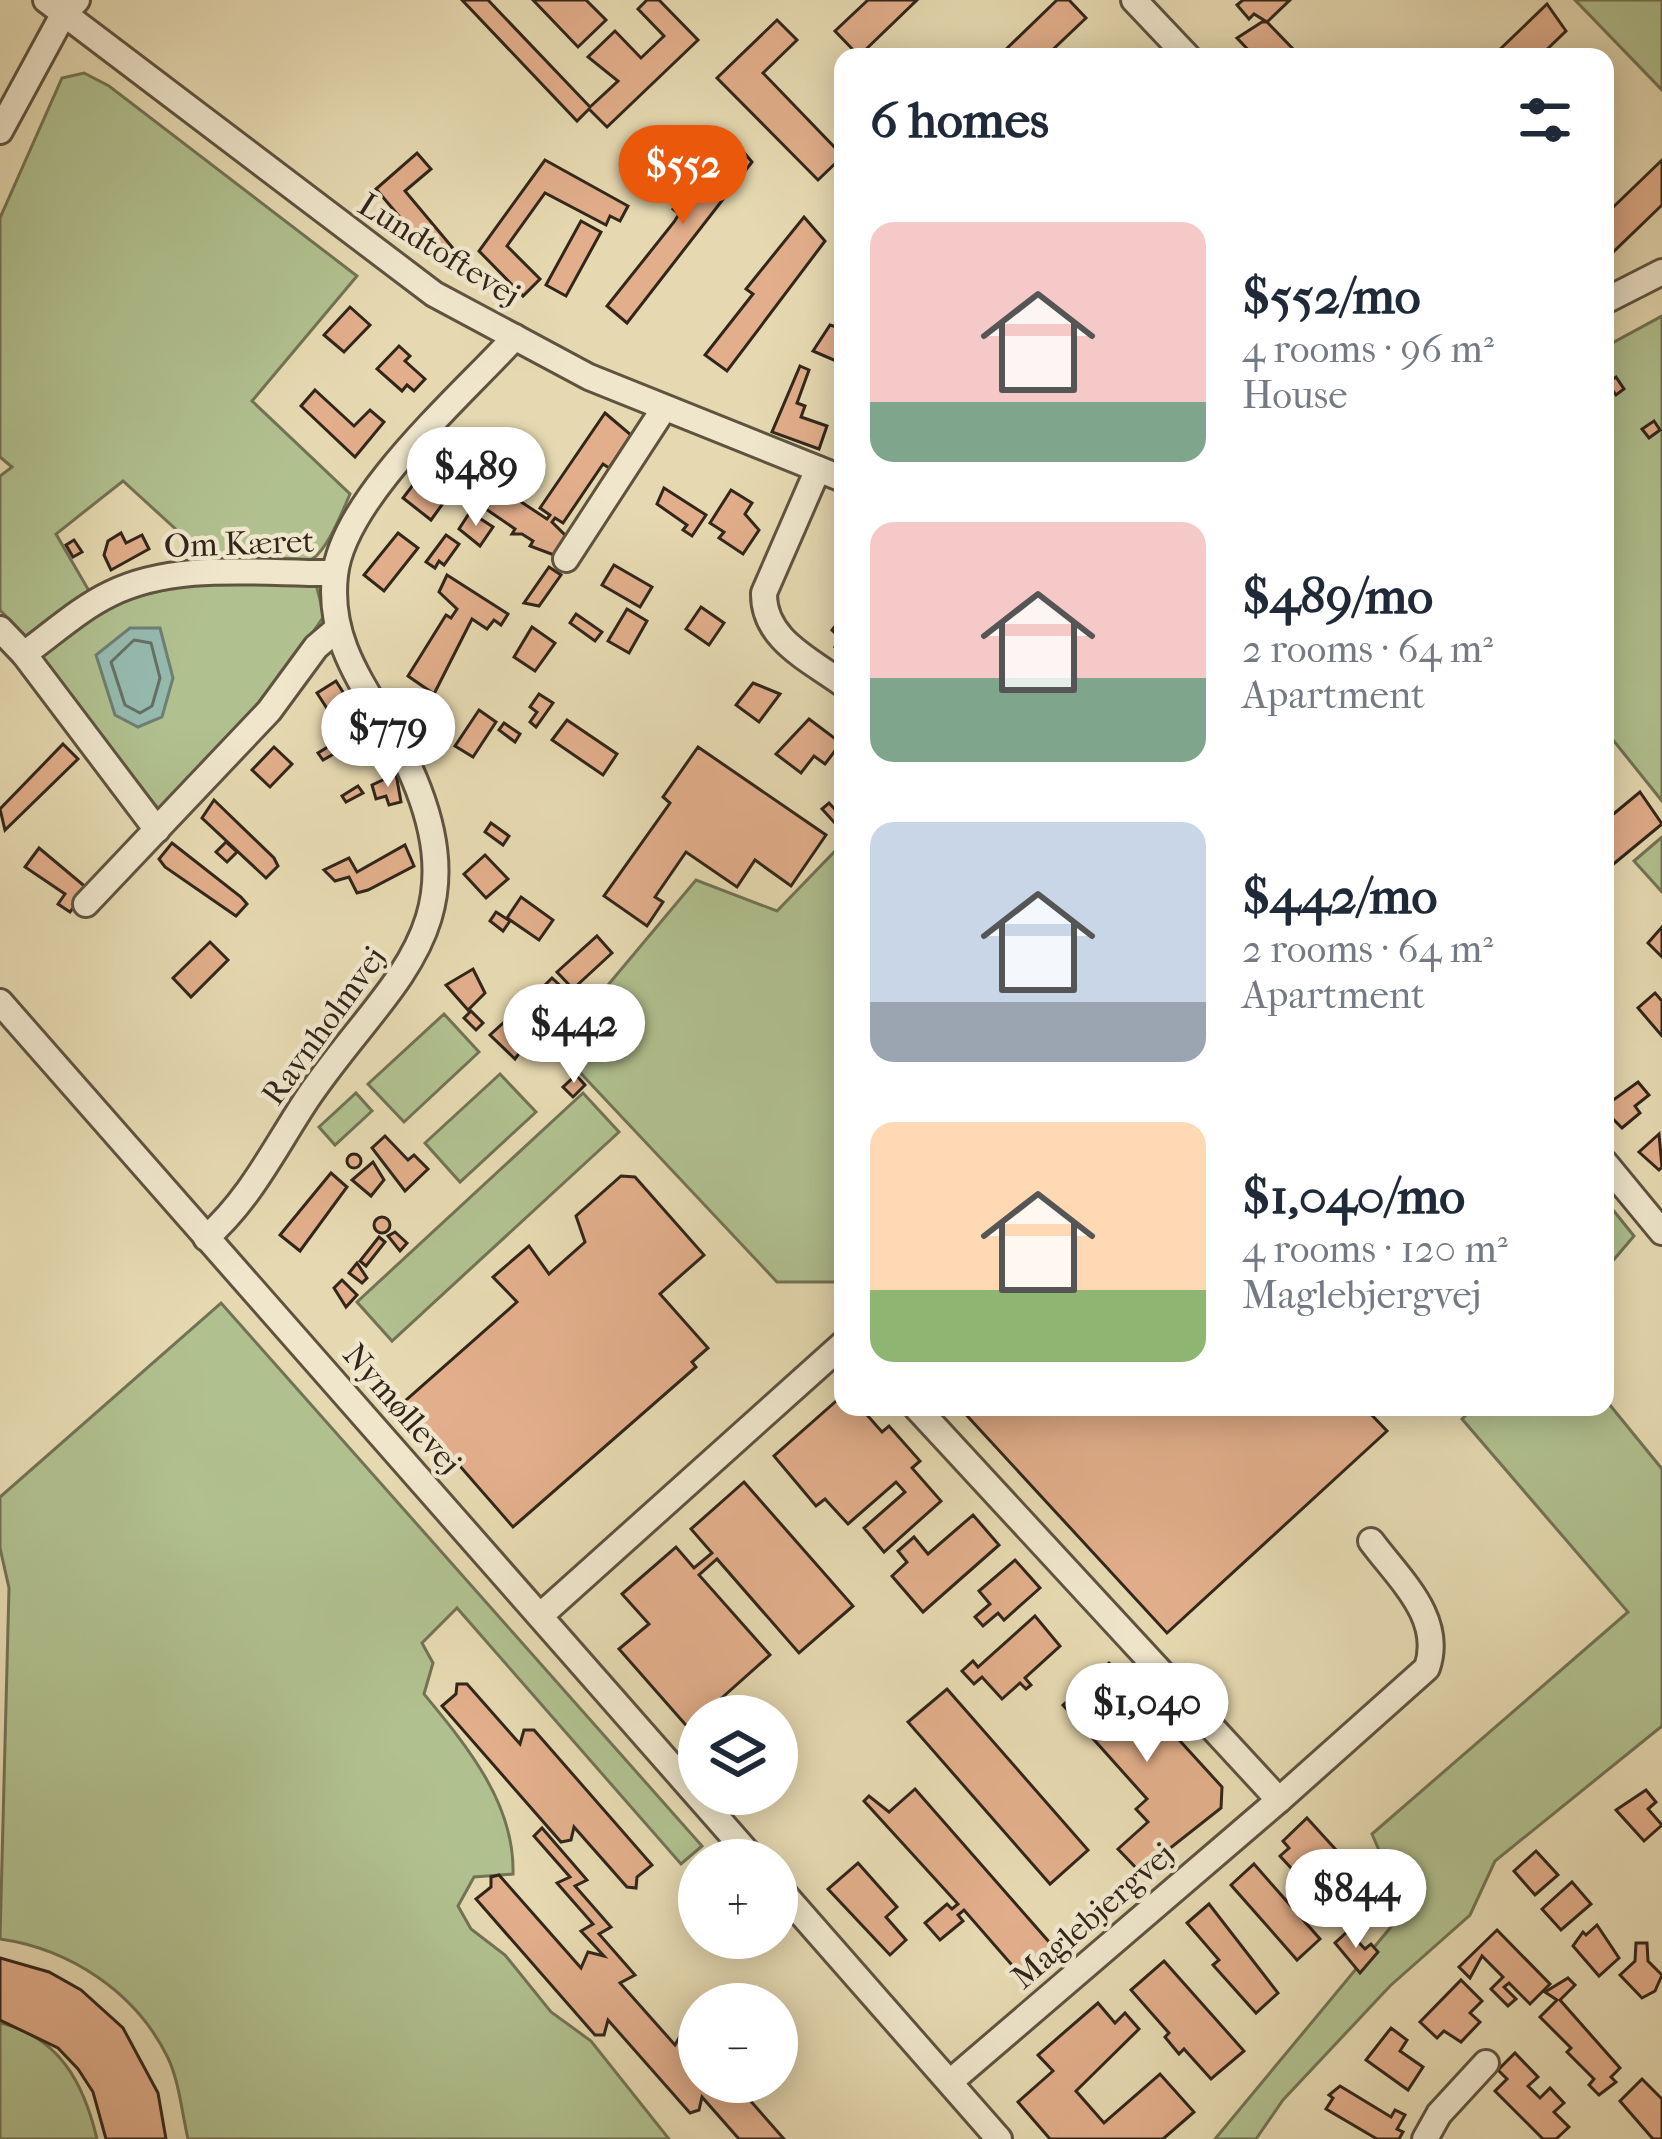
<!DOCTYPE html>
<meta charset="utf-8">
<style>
:root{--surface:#fff;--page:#f6f6f7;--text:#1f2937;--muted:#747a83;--accent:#ea580c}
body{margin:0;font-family:"IM FELL French Canon",serif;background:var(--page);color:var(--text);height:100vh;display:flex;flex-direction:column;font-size:45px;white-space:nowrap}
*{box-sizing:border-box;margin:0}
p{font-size:39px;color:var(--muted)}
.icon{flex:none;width:66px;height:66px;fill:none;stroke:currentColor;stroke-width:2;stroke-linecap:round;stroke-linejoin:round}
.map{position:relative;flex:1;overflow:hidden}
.panel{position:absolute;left:834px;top:48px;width:780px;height:1368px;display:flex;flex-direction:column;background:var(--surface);border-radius:24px;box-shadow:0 6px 30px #0003}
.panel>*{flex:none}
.fabs{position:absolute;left:678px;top:1695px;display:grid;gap:24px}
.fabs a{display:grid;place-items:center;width:120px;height:120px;border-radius:50%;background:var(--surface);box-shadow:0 6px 30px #0003;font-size:60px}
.price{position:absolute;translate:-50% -102px;padding:0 27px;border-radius:42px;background:#fff;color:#222;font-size:39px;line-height:78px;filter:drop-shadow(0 3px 6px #0008)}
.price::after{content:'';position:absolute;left:50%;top:72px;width:36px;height:27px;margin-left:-18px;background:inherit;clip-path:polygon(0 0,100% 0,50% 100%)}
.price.current{background:var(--accent);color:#fff}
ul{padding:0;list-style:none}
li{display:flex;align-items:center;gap:36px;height:300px;padding:0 36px}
li span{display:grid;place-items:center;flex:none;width:336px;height:240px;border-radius:24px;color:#555}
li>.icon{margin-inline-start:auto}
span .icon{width:144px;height:144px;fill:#fffc;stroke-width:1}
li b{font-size:51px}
h2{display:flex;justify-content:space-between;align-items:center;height:144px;padding:0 36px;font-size:51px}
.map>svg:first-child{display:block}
.green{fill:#b1c08f;stroke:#727355;stroke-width:3}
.water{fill:#96baaf;stroke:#6e7f74;stroke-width:3}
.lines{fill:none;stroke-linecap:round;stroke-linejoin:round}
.shore{stroke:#647065;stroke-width:3}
.building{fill:#e2ae8b;stroke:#32261b;stroke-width:3}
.minor-casing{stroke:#5f5340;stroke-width:30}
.minor{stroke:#efe6cc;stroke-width:24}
.labels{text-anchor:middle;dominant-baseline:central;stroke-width:9;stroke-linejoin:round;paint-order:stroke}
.street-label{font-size:33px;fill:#32261b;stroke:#efe6cc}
</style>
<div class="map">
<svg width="1662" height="2139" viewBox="0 0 1662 2139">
<rect width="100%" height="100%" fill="#e6d9b1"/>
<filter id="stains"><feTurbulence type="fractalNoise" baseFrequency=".00167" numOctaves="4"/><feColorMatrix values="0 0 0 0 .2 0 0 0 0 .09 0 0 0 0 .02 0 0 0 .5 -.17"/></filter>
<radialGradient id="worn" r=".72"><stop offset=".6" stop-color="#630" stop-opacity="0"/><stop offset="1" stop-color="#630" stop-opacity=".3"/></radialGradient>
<g class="green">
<path d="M1575 0H1662V90Z"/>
<path d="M84 73 109 86 357 276 252 401 350 494C311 587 308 565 214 564L123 481 56 534 92 596 29 640 0 610V476L12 467 0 457V218L62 78Z"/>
<path d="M1662 316V801L1605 730V347Z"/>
<path d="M197 582 316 584 324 616 256 715 162 814 40 656 110 603Z"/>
<path d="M1662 837V892L1634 861Z"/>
<path d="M839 847 843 1282H777L556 1047 696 880 777 911Z"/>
<path d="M444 1014 479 1052 404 1122 368 1084Z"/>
<path d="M500 1074 536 1112 460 1182 425 1143Z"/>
<path d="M356 1093 372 1111 335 1145 319 1127Z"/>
<path d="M583 1093 619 1132 392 1341 357 1302Z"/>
<path d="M1605 1200 1634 1236 1605 1270Z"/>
<path d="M221 1303 702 1846 681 1864 457 1608 422 1643 433 1663 424 1694C467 1746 515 1804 513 1874L474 1877 458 1906 471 1929 505 1955 551 2012 591 2041 669 2139H188C182 2113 179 2081 168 2058 136 1992 70 1949 0 1939L9 1588 0 1548V1497Z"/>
<path d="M1605 1399 1662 1469V1726L1495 1861 1470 1915 1390 1986 1283 2100 1256 2139H1215L1405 1910 1372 1834 1628 1612 1462 1419 1474 1407H1605Z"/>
<path d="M0 2023C60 2037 84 2084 97 2139H0Z"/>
</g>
<path class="water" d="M130 628H160L173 678 162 717 138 727 115 715 96 655Z"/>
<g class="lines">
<path class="shore" d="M134 640 151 643 160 678 152 706 140 713 125 705 111 662Z"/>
</g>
<g class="building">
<path d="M462 0H488L590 107 618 81 588 57 615 31 641 58 664 36 638 9 647 0H659L698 40 607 127 589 109 577 121Z"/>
<path d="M533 0H586L606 20 578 47Z"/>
<path d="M868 0H917L859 56 835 31Z"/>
<path d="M1057 0H1069L1086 18 1045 57H998Z"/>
<path d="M1243 0H1290L1267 22 1254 14 1249 19 1237 5Z"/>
<path d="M1547 4 1566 31 1539 57H1492Z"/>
<path d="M777 20 797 40 763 73 843 156 818 180 717 78Z"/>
<path d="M1262 22H1267L1296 52 1291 57H1255L1237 38Z"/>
<path d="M731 137 752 162 627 323 607 306 674 222 679 214 673 209Z"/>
<path d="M417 153 431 169 405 191 452 247 436 260 376 189Z"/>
<path d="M545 160 628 206 620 221 610 216 606 225 545 193 507 246 540 279 523 296 479 251Z"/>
<path d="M1662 160V205L1606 259 1605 215Z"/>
<path d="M804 217 825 241 727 371 705 355 753 294 746 289Z"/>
<path d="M581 221 601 232 566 296 546 285Z"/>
<path d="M350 307 370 325 344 352 324 335Z"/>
<path d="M830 325 843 329V364L813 351Z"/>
<path d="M399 346 410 356 405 361 425 379 414 391 407 385 402 391 377 369Z"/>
<path d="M800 366 809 370 797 403 805 406 801 417 827 426 819 449 772 432Z"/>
<path d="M1616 377 1624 389 1616 395 1607 383Z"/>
<path d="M315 390 354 426 370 410 384 422 355 457 301 406Z"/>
<path d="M605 413 631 435 609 468 603 464 563 523 555 518 552 522 571 541 554 555 530 546 533 541 522 534H512L515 529 486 509 500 488 547 519 550 515 540 508Z"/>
<path d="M1654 421 1660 430 1649 438 1642 429Z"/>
<path d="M416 481 444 502 431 520 403 498Z"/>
<path d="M664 488 706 515 692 536 683 530 687 525 657 504Z"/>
<path d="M731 490 752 503 745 514 759 530 743 554 719 538 724 532 710 523Z"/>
<path d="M470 512 493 527 480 546 459 529Z"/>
<path d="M121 533 126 543 142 535 149 549 111 570 104 555 108 541Z"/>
<path d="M398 533 418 548 384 591 364 575Z"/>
<path d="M446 535 459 544 444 565 439 561 435 568 426 562Z"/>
<path d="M74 540 82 552 73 557 66 545Z"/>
<path d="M614 565 652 587 640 607 602 585Z"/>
<path d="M549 567 561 575 539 606 524 603Z"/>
<path d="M447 575 508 614 501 625 494 620 487 629 472 619 434 694 408 676 446 615 451 618 457 609 439 592Z"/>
<path d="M701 607 724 623 709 645 686 629Z"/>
<path d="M627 609 647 621 629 653 608 641Z"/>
<path d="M576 614 602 632 595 641 570 623Z"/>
<path d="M842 617 843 618V653L835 647 841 639 832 630Z"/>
<path d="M532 627 555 643 535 671 514 657Z"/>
<path d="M336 681 370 735 352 747 317 693Z"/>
<path d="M753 683 780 694 759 722 736 705Z"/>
<path d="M539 694 553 703 536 727 530 722 537 712 530 707Z"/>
<path d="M479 710 496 722 473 757 455 746Z"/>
<path d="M809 719 841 743 825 764 814 756 801 773 776 754Z"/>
<path d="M567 720 617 754 603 775 552 740Z"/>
<path d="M504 723 520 734 515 742 499 730Z"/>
<path d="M341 739 346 747 323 760 318 753Z"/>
<path d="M63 744 78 759 5 830 0 809Z"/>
<path d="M274 747 292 764 270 787 252 770Z"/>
<path d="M698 747 826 835 791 886 755 860 737 887 686 852 655 897 663 902 647 926 604 896 670 803 663 797Z"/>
<path d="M396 774 401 802 389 805 386 796 376 799 372 785Z"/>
<path d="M358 786 363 793 346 802 342 796Z"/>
<path d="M1640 792 1662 824 1605 871V821Z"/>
<path d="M214 800 274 858 278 866 266 878 202 818Z"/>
<path d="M829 803 843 818V832L822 809Z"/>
<path d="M491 823 509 836 503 845 485 832Z"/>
<path d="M226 842 237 852 227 862 216 852Z"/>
<path d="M172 843 241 897 247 904 236 916 165 867 159 859Z"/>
<path d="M405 845 414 866 368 890 357 893 349 877 335 881 324 870 349 858 357 872Z"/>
<path d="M39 848 88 889 70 912 58 904 65 894 25 867Z"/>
<path d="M485 855 508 879 486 898 464 874Z"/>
<path d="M521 897 553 920 539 940 507 918Z"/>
<path d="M496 912 510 921 503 931 490 921Z"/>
<path d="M1662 927V957L1648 943Z"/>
<path d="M597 936 612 953 573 989 557 972Z"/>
<path d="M210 942 228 960 191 997 173 978Z"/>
<path d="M473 969 485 993 468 1010 446 985Z"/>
<path d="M552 978 568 993 559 1002 544 986Z"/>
<path d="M1655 993 1662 1001V1036L1638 1008Z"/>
<path d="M524 1004 542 1022 515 1059 490 1035Z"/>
<path d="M471 1011 483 1023 476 1030 464 1018Z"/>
<path d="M576 1075 585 1085 573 1097 563 1087Z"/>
<path d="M1638 1082 1649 1095 1635 1106 1640 1113 1622 1128 1605 1111V1096L1612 1101Z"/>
<path d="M1659 1134 1662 1167 1659 1170 1639 1152Z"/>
<path d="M385 1136 408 1160 414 1155 428 1169 405 1191 372 1148Z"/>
<circle cx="354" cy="1161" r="7"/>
<path d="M373 1162 384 1180 371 1196 352 1180Z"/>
<path d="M331 1173 347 1187 300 1251 280 1235Z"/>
<path d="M621 1176 635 1177 704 1255 660 1294 708 1348 692 1362 696 1367 513 1527 404 1402 517 1302 493 1277 529 1246 549 1274 585 1242 576 1216Z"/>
<circle cx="382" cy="1225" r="8"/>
<path d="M395 1232 407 1243 400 1251 388 1236Z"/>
<path d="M379 1237 385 1242 366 1266 360 1261Z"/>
<path d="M357 1263 367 1278 362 1283 349 1273Z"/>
<path d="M342 1280 357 1295 346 1307 334 1288Z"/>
<path d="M843 1395V1407H860L882 1432 889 1426 920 1461 912 1468 941 1501 884 1552 864 1528 905 1492 896 1482 848 1524 825 1499 816 1506 774 1456Z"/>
<path d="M959 1407H1364L1387 1431 1167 1633Z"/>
<path d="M744 1482 853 1606 799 1653 717 1559 699 1575 770 1655 715 1704 726 1716H699V1740L619 1649 649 1624 622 1594 676 1547 694 1568 712 1553 691 1529Z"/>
<path d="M973 1515 999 1545 923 1612 892 1576 907 1562 898 1551 914 1537 928 1554Z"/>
<path d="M1015 1560 1040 1588 1004 1620 998 1613 983 1626 975 1617 990 1604 979 1591Z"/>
<path d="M1035 1616 1060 1646 1025 1678 1031 1685 1026 1689 1020 1683 1002 1699 982 1677 974 1684 962 1671 973 1661 978 1667Z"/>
<path d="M1109 1663 1222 1787 1221 1808 1140 1872 1118 1849 1148 1822 1136 1809 1147 1799 1063 1705Z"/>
<path d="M457 1684H467L520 1744 524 1730H534L652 1865 637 1877 636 1888 627 1887 574 1827 571 1840 561 1842 442 1706 456 1694Z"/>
<path d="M947 1689 1088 1850 1050 1884 908 1722Z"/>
<path d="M915 1789 1057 1951 1025 1980 964 1910 958 1915 963 1921 940 1940 925 1923 947 1904 952 1909 958 1904 864 1801 869 1796 889 1812Z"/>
<path d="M1646 1790 1656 1802 1648 1809 1662 1825 1644 1841 1616 1810Z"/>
<path d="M1307 1818 1388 1907 1364 1929 1313 1874 1304 1882 1280 1856 1289 1848 1283 1841Z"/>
<path d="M542 1828 587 1880 575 1886 611 1927 599 1934 635 1975 620 1983 675 2045 684 2029 699 2043V2082H734L784 2139H739L702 2097 699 2110 690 2113 608 2020 604 2035H595L476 1899 491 1887V1877L499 1875 581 1968 588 1952 604 1956 581 1931 593 1924 557 1883 570 1877 534 1836Z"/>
<path d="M1536 1851 1558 1875 1535 1895 1514 1871Z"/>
<path d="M858 1863 897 1907 886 1917 906 1940 890 1955 828 1889Z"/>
<path d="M1254 1864 1320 1939 1297 1960 1231 1885Z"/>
<path d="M1572 1882 1591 1904 1561 1930 1542 1909Z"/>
<path d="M1209 1904 1278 1993 1256 2013 1213 1965 1219 1960 1187 1923Z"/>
<path d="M1597 1925 1619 1958 1599 1976 1573 1946 1583 1932 1586 1935Z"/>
<path d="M1497 1930 1550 1984 1530 2004 1509 1983 1504 1987 1516 1999 1508 2006 1491 1989 1503 1977 1482 1956 1470 1978 1459 1967Z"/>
<path d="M1348 1931 1365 1949 1371 1944 1378 1952 1360 1973 1335 1943Z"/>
<path d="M1636 1943H1647L1648 1961 1662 1975 1655 1991 1642 1998 1620 1975 1635 1961Z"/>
<path d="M0 1958 49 1972 81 1990 123 2028 158 2093 166 2139H106L93 2092 78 2069 58 2048 0 2020Z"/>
<path d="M1164 1961 1244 2051 1211 2079 1184 2049 1179 2054 1165 2037 1169 2033 1131 1990Z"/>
<path d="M1568 1978 1575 1985 1560 2000 1620 2068 1611 2077 1616 2082 1599 2095 1589 2085 1594 2079 1567 2052 1571 2048 1540 2017 1557 2000 1545 1992Z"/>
<path d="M1461 1980 1482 2001 1470 2013 1480 2022 1461 2042 1444 2031 1437 2038 1420 2022Z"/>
<path d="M1098 2003 1115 2023 1125 2013 1139 2029 1076 2091 1104 2123 1160 2074 1194 2112 1163 2139H1050L1018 2102 1053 2071 1038 2055Z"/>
<path d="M1391 2028 1407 2040 1400 2051 1423 2067 1408 2090 1366 2060Z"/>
<path d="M1515 2053 1538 2077 1528 2086 1540 2098 1550 2088 1564 2103 1554 2112 1569 2127 1556 2139H1543L1495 2091 1507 2079 1498 2070Z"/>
<path d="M1642 2079 1662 2099V2139H1653L1620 2101Z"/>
<path d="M1340 2086 1391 2117 1395 2110 1405 2115 1397 2129 1403 2132 1399 2139H1377L1326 2109 1333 2098 1329 2095Z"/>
</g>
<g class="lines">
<g class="minor-casing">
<g id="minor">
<path d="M46 0 434 294 589 377 843 479"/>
<path d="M1134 0 1188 57"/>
<path d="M0 131 63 15 77 0"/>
<path d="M1605 301 1662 272"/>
<path d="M818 469 764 593C763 639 809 659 843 684"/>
<path d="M566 559 663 410"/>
<path d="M0 629 24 654"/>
<path d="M157 830 24 654C52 634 79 609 110 594 176 561 263 574 335 573"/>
<path d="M86 904 269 711 316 647 336 630"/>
<path d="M0 1002 754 1860"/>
<path d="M1605 1163 1662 1232"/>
<path d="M206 1238C251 1198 274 1149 307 1099 387 981 483 929 409 767 379 701 326 653 335 575 343 498 463 394 515 337"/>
<path d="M916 1407 1279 1800 950 2082"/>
<path d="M540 1616 843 1344"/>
<path d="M1279 1800 1427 1668C1444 1618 1400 1580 1371 1541"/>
<path d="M777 1886 999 2139"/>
<path d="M1425 2139 1439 2114 1486 2063"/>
</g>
</g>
<use href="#minor" class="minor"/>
</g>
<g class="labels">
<g class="street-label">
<text transform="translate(439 250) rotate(32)">Lundtoftevej</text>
<text transform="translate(239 544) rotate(-2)">Om Kæret</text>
<text transform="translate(324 1026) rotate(-54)">Ravnholmvej</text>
<text transform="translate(402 1409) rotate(49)">Nymøllevej</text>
<text transform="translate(1093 1916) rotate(-41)">Maglebjergvej</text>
</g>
</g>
<rect width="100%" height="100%" filter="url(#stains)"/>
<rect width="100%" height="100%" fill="url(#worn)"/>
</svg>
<div class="fabs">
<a><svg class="icon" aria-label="layers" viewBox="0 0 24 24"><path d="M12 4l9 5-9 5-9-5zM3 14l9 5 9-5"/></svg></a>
<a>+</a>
<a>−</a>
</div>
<b class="price current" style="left:683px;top:227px">$552</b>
<b class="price" style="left:476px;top:529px">$489</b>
<b class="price" style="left:388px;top:790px">$779</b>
<b class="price" style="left:574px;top:1086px">$442</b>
<b class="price" style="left:1147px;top:1765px">$1,040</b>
<b class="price" style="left:1356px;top:1951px">$844</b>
<section class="panel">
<h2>6 homes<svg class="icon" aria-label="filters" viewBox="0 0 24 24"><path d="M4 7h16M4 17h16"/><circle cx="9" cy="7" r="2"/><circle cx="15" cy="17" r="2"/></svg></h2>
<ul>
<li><span style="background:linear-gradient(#f6c9c9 75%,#7fa58c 0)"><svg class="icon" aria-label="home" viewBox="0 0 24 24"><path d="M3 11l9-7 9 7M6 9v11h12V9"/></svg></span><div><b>$552/mo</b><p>4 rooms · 96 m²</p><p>House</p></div></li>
<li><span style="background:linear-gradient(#f6c9c9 65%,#7fa58c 0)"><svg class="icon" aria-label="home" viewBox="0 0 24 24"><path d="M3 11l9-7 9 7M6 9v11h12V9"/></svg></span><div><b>$489/mo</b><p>2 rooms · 64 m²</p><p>Apartment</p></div></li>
<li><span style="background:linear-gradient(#c9d6e8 75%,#9aa5b1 0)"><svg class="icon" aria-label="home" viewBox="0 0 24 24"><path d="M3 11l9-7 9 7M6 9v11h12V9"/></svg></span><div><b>$442/mo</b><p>2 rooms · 64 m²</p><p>Apartment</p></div></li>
<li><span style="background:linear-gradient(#ffd9b3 70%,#8fb573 0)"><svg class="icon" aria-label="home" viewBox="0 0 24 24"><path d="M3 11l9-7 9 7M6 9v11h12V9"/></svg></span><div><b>$1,040/mo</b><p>4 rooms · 120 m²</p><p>Maglebjergvej</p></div></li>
</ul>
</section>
</div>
